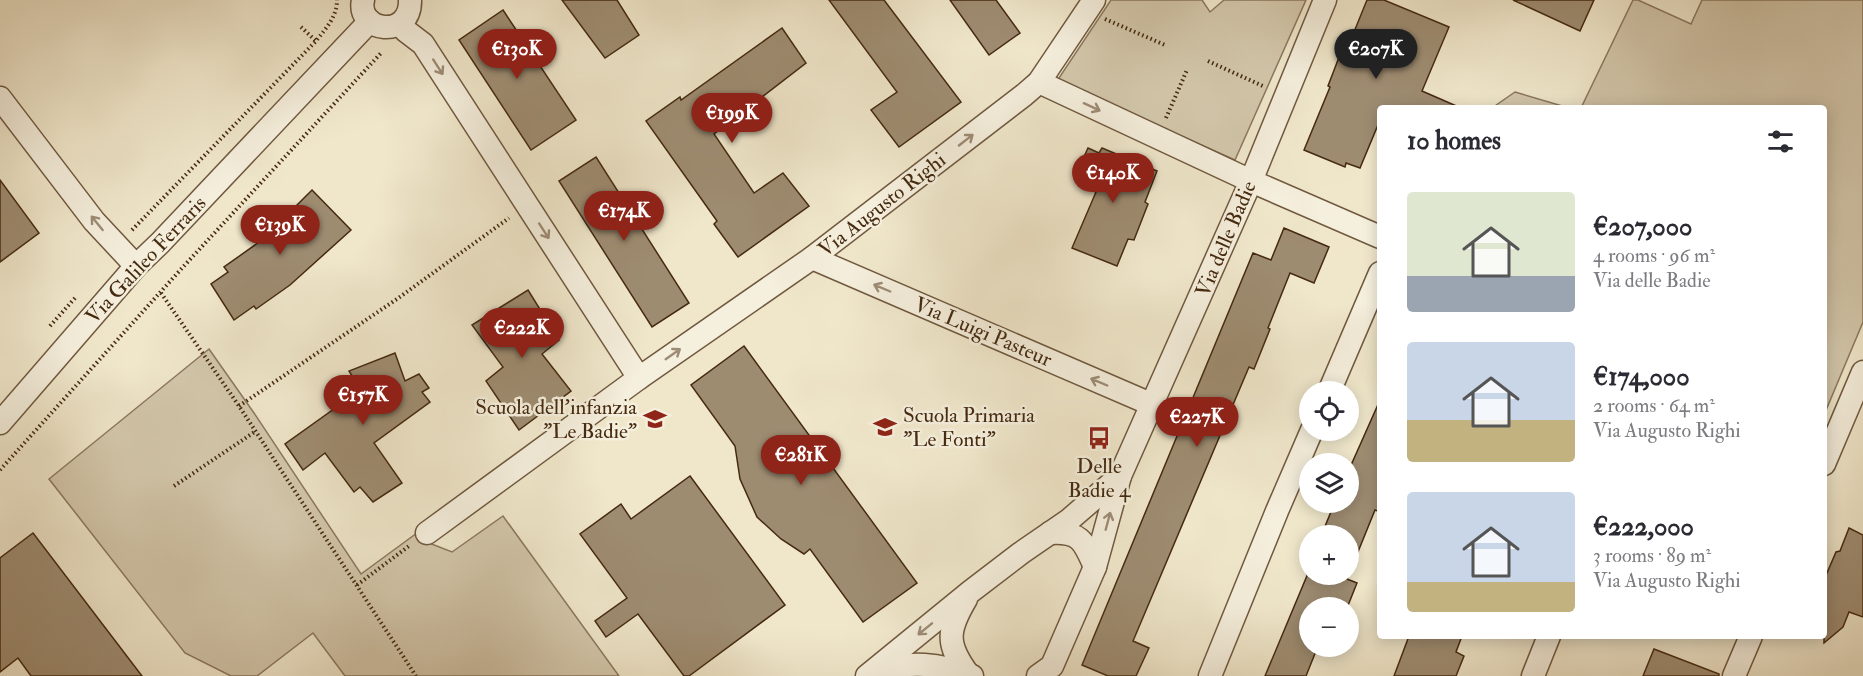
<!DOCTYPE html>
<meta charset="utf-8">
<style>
:root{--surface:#fff;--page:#f7f7f7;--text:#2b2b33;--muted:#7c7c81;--accent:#8f2418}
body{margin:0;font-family:"IM FELL Double Pica",serif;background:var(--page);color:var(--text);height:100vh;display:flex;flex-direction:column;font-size:22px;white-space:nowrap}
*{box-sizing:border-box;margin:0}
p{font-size:20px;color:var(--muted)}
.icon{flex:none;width:33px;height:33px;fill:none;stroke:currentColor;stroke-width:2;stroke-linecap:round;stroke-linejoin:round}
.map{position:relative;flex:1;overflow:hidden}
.panel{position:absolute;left:1377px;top:105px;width:450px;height:534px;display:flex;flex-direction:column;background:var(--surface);border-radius:6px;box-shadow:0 3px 15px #0003}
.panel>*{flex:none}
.fabs{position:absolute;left:1299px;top:381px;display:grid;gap:12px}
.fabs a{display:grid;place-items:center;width:60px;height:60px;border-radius:50%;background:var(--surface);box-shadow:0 3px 15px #0003;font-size:30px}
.price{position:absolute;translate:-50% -51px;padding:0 14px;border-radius:21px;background:var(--accent);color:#fff;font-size:20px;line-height:39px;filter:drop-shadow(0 2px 3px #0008)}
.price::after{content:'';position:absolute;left:50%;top:36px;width:18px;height:14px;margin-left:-9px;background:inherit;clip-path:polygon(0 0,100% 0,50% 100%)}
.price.on{background:#222;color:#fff}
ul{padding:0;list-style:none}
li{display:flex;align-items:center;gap:18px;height:150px;padding:0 30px}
li span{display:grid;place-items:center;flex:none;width:168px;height:120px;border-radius:6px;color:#555}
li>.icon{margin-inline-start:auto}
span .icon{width:72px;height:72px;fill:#fffc;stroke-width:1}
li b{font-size:26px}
h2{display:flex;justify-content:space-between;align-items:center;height:72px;padding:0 30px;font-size:26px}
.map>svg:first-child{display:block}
.green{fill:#d3c7ab;stroke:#8c785e;stroke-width:1.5}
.building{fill:#9e8c71;stroke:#452a10;stroke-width:1.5}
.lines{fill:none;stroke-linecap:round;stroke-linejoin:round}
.minor-casing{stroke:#70593f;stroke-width:25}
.path{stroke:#452a10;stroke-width:4;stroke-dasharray:1.5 3;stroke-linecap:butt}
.minor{stroke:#f5efdd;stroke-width:22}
.oneway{stroke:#9d8c76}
.labels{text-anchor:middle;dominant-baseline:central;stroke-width:5;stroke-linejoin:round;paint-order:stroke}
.street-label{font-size:21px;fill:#452a10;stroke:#f5efdd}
.poi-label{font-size:21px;fill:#452a10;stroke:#f5efdd;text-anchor:end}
</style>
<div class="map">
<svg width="1863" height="676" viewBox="0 0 1863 676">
<rect width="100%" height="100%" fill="#f0e7cb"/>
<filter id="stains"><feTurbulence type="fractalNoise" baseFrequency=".00333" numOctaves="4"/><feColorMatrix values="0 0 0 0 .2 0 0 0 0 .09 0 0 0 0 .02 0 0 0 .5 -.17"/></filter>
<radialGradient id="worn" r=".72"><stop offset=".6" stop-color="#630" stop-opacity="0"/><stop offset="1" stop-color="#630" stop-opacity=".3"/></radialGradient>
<g class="green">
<path d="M1111 0H1202L1210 12 1224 0H1306L1235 160 1057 81Z"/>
<path d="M1633 0H1638L1691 24 1702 0H1863V322L1824 415V108H1581Z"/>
<path d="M1515 92 1569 108H1492Z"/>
<path d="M209 349 254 413 361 574 417 533 424 541 452 552 503 516 619 676H345L313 633 257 676H231L185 653 49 479Z"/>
</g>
<g class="building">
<path d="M562 0H617L639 35 605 58Z"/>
<path d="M829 0H884L961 102 899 147 871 110 897 92Z"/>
<path d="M950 0H996L1020 33 989 55Z"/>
<path d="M1367 0H1384L1449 27 1422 91 1461 108H1380V120L1360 168 1346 163 1345 167 1304 150 1330 87 1328 86 1341 52 1345 54Z"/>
<path d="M1513 0H1594L1580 31Z"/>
<path d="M503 10 576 120 531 150 459 40Z"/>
<path d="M782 28 806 63 714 134 754 193 783 173 809 206 738 257 714 224 717 221 646 121 680 97 681 100Z"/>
<path d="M1088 148 1099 153 1102 148 1157 171 1145 202 1148 204 1134 240 1128 239 1117 266 1072 248 1096 192 1081 186 1086 173 1078 170Z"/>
<path d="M596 157 689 303 652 327 559 181Z"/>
<path d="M0 180 39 233 0 262Z"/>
<path d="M312 190 351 230 290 285 256 309 254 306 234 320 211 284 228 272 224 267 262 240Z"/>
<path d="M1284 228 1329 247 1314 283 1290 273 1268 328 1270 329 1254 369 1249 367 1133 641 1149 648 1136 676H1108L1082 665 1253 253 1271 260Z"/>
<path d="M528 290 559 340 542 354 571 391 519 430 486 381 503 367 472 325Z"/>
<path d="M744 346 917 583 863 622 810 549 804 554 781 539 757 517 740 479 735 446 691 385Z"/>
<path d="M395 353 405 381 419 374 429 388 422 392 430 402 374 443 402 483 373 502 360 487 354 492 325 453 303 470 285 444 345 401 339 390 354 379 349 371Z"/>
<path d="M1380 400V512L1375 510 1349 574 1348 536H1321L1335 502H1348V472Z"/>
<path d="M690 476 785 605 689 676H684L638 614 606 637 595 621 627 598 580 534 621 504 631 519Z"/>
<path d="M1849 528 1863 535V617L1849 612 1843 627 1824 643V580L1836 552 1840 551Z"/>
<path d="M33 533 142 676H31L18 658 0 672V558Z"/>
<path d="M1309 571 1310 574H1349L1347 579 1357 583 1347 608H1310V646H1318L1306 676H1265Z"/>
<path d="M1409 636H1462L1456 652 1464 656 1456 676H1394Z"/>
<path d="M1654 649 1719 674V676H1643Z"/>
</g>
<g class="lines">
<g class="minor-casing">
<g id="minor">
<path d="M363 0C356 32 411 40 410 0"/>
<path d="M400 24 406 31 423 44 639 378 812 258 1024 95 1039 82 1094 0"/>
<path d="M1039 82 1251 181 1380 237"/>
<path d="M0 98 94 221 136 266"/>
<path d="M812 258 1153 405"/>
<path d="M1329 392 1380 273"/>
<path d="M0 423 136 266 160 243 370 21"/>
<path d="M1824 464 1863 372"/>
<path d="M427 533 639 378"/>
<path d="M1050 533C1081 531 1084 542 1095 567"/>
<path d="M966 599C947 631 946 644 968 674"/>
<path d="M877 672C910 660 940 664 972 676"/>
<path d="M867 676 970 592 1021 553 1069 520 1120 476"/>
<path d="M1038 676 1052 666 1095 567 1120 476 1251 181 1325 0"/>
<path d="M1210 676 1277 511 1312 430"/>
<path d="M1533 676 1549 636"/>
<path d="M1734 676 1751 636"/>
</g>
</g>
<g class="path">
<path d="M1105 19 1165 45"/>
<path d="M301 27 316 41"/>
<path d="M1208 61 1265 87"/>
<path d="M1166 118 1187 70"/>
<path d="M132 230 316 41C326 28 337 17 337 0"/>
<path d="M161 293 239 406 416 676"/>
<path d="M50 326 75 298"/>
<path d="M239 406 397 299 509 218"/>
<path d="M0 470 183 267 382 52"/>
<path d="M174 486 256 431"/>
<path d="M357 585 409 546"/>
</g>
<use href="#minor" class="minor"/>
</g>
<defs><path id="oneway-shaft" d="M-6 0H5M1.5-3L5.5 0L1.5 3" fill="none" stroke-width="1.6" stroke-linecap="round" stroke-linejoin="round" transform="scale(1.5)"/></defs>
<g class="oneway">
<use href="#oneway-shaft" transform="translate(438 67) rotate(57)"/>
<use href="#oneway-shaft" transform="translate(1092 107) rotate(25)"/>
<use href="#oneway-shaft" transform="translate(966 140) rotate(-38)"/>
<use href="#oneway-shaft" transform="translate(97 223) rotate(-129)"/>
<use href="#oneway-shaft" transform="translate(544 231) rotate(57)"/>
<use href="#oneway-shaft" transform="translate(882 288) rotate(-157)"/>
<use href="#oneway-shaft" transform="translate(673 354) rotate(-35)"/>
<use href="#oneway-shaft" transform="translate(1099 382) rotate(-157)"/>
<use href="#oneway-shaft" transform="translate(1108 521) rotate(-75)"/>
<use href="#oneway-shaft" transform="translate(925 629) rotate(141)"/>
</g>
<defs>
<g id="school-bare" transform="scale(1.8)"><path d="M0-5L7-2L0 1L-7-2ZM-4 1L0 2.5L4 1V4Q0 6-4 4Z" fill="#8f2418" stroke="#f5efdd" stroke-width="2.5" paint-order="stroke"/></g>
<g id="bus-bare" transform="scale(1.8)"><path d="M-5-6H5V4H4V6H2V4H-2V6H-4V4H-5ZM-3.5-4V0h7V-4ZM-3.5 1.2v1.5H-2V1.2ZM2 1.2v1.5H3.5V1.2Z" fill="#8f2418" stroke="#f5efdd" stroke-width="2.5" paint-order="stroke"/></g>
</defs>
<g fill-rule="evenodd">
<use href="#school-bare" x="655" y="419"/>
<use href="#school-bare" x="885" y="427"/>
<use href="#bus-bare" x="1099" y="438"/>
</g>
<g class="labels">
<g class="street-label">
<text transform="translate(882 205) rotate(-38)">Via Augusto Righi</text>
<text transform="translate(1226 239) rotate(-67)">Via delle Badie</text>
<text transform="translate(146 260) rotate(-47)">Via Galileo Ferraris</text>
<text transform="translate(983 332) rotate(23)">Via Luigi Pasteur</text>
</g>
<g class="poi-label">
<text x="637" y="407">Scuola dell'infanzia<tspan x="637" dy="24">"Le Badie"</tspan></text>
<text x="903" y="415" text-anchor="start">Scuola Primaria<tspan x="903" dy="24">"Le Fonti"</tspan></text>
<text x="1099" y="466" text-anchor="middle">Delle<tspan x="1099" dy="24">Badie 4</tspan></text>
</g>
</g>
<rect width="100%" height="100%" filter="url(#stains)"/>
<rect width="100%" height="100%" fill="url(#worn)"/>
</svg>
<div class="fabs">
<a><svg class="icon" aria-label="locate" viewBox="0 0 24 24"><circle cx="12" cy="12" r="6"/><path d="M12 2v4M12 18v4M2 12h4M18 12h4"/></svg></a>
<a><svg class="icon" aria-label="layers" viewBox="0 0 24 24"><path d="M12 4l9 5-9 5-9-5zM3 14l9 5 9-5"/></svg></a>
<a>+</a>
<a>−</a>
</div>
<b class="price" style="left:517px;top:80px">€130K</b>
<b class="price on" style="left:1376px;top:80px">€207K</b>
<b class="price" style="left:732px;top:144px">€199K</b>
<b class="price" style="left:1113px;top:204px">€140K</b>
<b class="price" style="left:624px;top:242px">€174K</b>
<b class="price" style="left:280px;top:256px">€139K</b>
<b class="price" style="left:522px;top:359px">€222K</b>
<b class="price" style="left:363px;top:426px">€157K</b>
<b class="price" style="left:1197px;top:448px">€227K</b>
<b class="price" style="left:801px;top:486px">€281K</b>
<section class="panel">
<h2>10 homes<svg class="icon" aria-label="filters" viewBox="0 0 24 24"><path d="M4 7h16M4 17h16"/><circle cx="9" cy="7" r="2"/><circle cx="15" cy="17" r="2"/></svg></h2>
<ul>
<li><span style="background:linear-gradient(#dfe7d0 70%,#9aa5b1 0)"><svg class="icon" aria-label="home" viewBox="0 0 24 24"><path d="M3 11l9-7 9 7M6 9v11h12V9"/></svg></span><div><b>€207,000</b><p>4 rooms · 96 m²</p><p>Via delle Badie</p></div></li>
<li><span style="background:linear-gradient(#c9d6e8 65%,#c2b280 0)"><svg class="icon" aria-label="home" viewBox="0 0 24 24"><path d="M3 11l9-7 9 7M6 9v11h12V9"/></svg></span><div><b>€174,000</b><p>2 rooms · 64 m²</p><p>Via Augusto Righi</p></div></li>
<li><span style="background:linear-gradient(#c9d6e8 75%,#c2b280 0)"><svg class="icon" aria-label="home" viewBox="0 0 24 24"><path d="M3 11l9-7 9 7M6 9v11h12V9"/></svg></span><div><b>€222,000</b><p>3 rooms · 89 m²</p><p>Via Augusto Righi</p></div></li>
</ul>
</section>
</div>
